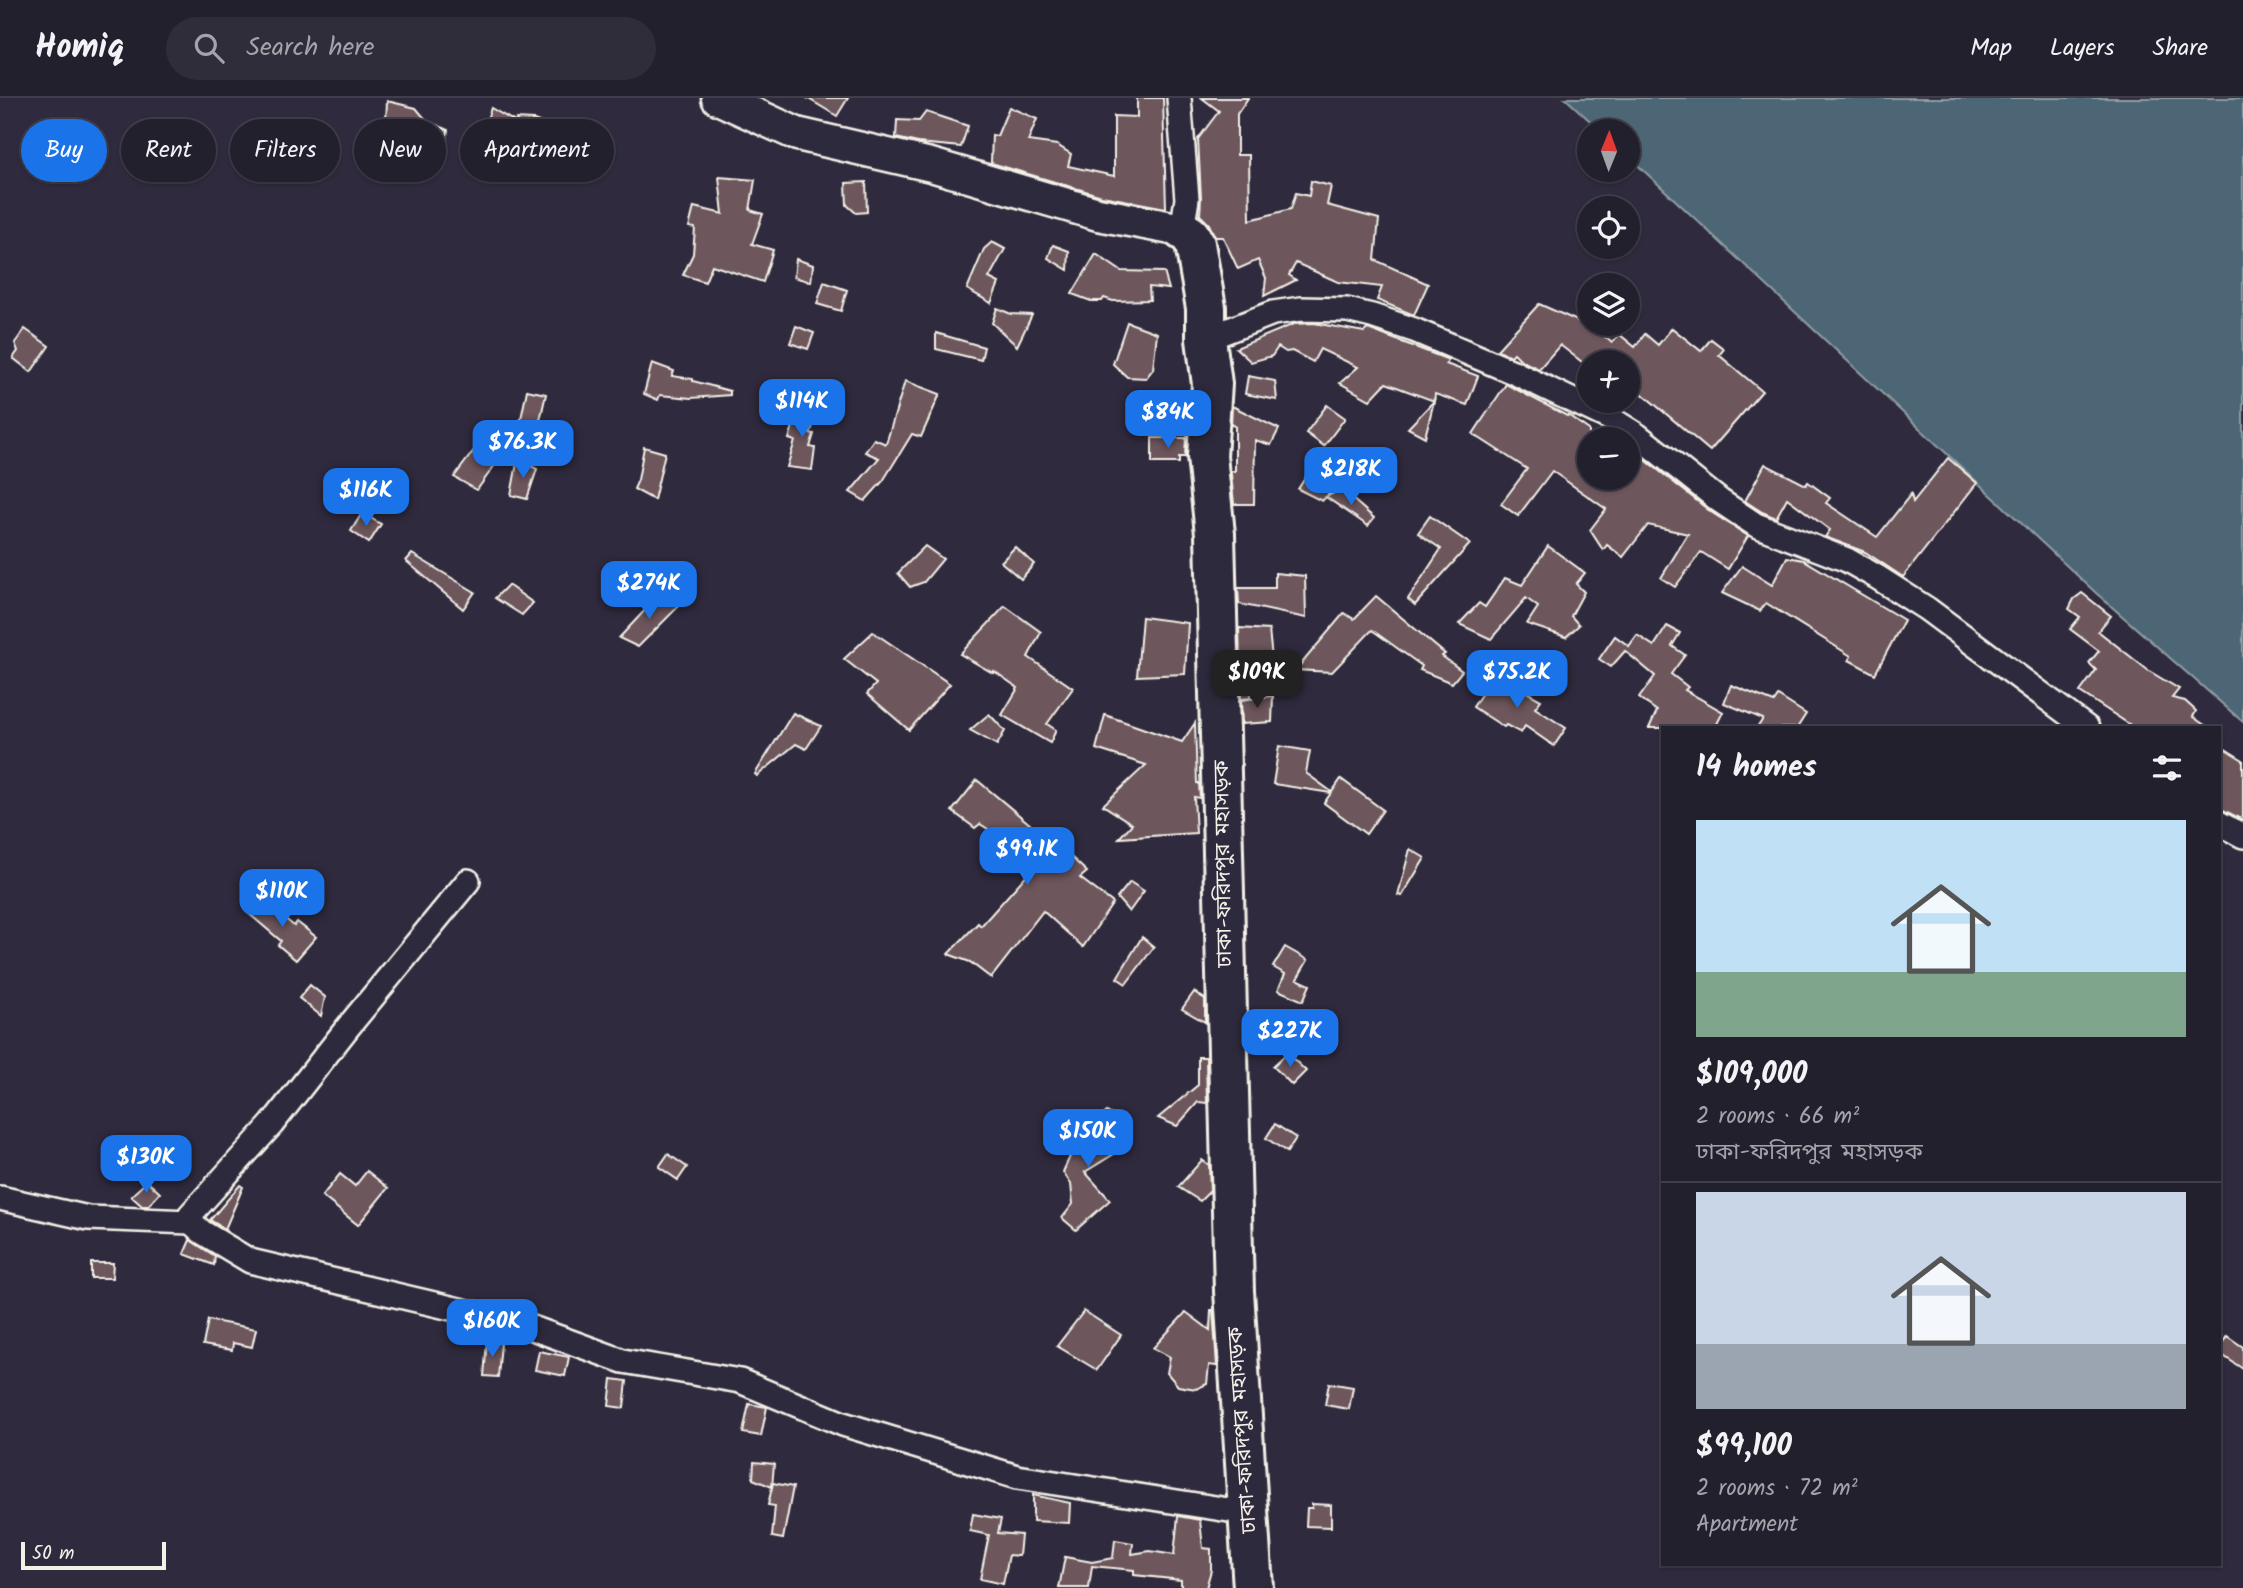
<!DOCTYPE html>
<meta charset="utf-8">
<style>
:root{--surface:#23202e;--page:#2f2d3a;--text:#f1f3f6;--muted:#a3a3aa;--line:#403e4a;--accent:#1a73e8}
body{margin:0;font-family:Kalam,"Noto Sans Bengali",sans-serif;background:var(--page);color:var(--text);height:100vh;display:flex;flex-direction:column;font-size:26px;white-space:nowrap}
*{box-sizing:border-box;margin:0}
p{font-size:23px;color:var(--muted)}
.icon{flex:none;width:38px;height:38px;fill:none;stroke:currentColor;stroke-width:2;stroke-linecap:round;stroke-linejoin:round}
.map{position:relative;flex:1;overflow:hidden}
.details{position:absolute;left:1661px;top:628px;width:560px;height:840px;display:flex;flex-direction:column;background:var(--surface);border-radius:0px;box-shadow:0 2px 5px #0004,0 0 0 2px var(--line)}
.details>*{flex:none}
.hud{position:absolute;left:21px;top:21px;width:665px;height:63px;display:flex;gap:14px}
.needle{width:46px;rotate:1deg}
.tools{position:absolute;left:1577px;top:21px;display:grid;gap:14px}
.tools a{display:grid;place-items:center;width:63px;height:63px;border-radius:50%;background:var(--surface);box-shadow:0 2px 5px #0004,0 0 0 2px var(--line);font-size:35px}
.scale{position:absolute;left:21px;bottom:18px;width:145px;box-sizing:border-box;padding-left:7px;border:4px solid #f4f1e8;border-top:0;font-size:19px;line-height:24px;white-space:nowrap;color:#f4f1e8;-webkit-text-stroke:5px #2f2a3d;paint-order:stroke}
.price{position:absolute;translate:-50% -60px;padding:0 16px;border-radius:14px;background:var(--accent);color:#fff;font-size:23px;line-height:46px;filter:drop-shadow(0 2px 4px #0008)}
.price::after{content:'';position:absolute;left:50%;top:42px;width:21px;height:16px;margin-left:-10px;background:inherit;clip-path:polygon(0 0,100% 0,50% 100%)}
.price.current{background:#222;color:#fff}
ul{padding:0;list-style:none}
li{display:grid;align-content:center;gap:14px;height:371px;padding:0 35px}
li+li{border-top:2px solid var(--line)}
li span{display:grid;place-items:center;height:217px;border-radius:0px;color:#555}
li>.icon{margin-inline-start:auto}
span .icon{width:126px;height:126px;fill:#fffc;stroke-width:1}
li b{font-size:30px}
h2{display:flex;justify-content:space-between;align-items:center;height:84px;padding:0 35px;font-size:30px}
.chip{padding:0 24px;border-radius:32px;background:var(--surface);box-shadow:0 2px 5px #0004,0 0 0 2px var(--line);font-size:24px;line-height:63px}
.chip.current{background:var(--accent);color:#fff}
header{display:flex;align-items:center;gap:42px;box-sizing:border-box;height:98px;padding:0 35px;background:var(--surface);border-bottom:2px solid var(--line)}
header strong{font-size:33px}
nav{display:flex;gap:38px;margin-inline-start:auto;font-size:24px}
.search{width:490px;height:63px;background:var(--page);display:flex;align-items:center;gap:18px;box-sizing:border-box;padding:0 24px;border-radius:38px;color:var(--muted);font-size:26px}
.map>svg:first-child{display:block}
.water{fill:#4d6676;stroke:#909ea4;stroke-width:2}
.building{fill:#6d575c;stroke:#f4f1e8;stroke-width:2}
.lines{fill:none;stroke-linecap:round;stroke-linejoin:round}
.street-casing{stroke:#f4f1e8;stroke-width:28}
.secondary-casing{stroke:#f4f1e8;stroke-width:37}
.highway-casing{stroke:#f4f1e8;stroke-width:44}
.street{stroke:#2f2a3d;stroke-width:23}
.secondary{stroke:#2f2a3d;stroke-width:32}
.highway{stroke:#2f2a3d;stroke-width:38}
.labels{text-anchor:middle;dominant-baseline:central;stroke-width:5;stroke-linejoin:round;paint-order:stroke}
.street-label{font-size:21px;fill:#f4f1e8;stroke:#2f2a3d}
</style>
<header>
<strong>Homiq</strong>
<div class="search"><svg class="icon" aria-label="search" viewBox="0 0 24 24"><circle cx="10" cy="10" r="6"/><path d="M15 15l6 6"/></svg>Search here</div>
<nav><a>Map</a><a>Layers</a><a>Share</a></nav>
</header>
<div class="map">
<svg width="2243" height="1490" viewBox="0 0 2243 1490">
<rect width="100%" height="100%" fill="#2f2a3d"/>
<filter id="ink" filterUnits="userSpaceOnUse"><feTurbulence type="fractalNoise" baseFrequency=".0143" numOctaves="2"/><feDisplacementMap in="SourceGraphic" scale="14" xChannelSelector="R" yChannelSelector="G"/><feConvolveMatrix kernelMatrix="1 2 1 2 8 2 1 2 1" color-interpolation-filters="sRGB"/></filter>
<g filter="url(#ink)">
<path class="water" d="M1565 0H2243V624L2096 495 1628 58V33H1601Z"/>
<g class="building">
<path d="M807 0H848L837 18Z"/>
<path d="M1137 0H1163L1166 110 1102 98 991 65 992 37 997 38 1009 9 1037 21 1028 43 1057 47 1071 56 1068 68 1114 78V18L1137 19Z"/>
<path d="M1202 0H1248L1237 16V57H1249L1250 122 1291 111 1296 95 1309 98 1311 83 1331 88 1327 107 1379 121 1375 162 1428 186 1414 217 1377 202 1382 189 1338 184 1296 165 1289 177 1296 182 1264 198 1266 180 1258 162 1238 171 1223 139H1215L1209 126 1200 117 1201 100 1198 41 1219 13Z"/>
<path d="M387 3 416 10 427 23 448 32 445 48 386 24Z"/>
<path d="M491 10 517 25 516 21 534 22 544 26 546 54 575 55 574 72H561L486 54 478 47Z"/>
<path d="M926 14 968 28 961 49 918 45 896 40 897 22 919 23Z"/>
<path d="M719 79 755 82 750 112 763 116 752 146 773 152 763 184 712 167 705 184 683 177 693 156 695 130 689 129 694 109 723 116Z"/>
<path d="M866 84 867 114 856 115 847 107 846 85Z"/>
<path d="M992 144 1005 151 989 180 999 185 991 205 967 191 984 151Z"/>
<path d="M1053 147 1069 153 1068 172 1048 160Z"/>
<path d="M1096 156 1121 173 1164 174 1169 191 1149 189 1150 202 1113 203 1104 200 1102 203H1091L1072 196Z"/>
<path d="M796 161 813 167 811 184 794 179Z"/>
<path d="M824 184 847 192 841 213 817 206Z"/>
<path d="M1539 206 1596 231 1612 245 1619 236 1635 249 1645 236 1658 247 1672 230 1701 253 1711 241 1724 251 1719 257 1762 293 1710 353 1639 293 1628 306V264H1582L1560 247 1539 271 1522 263 1514 255 1511 258 1497 252Z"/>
<path d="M997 210 1011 216 1032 217 1017 248 992 225Z"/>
<path d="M1127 224 1157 235 1153 271 1146 280 1127 279 1113 266Z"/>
<path d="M1314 225 1364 234 1368 231 1449 262 1446 266 1478 278 1467 307 1435 296 1434 303 1386 285 1370 302 1340 285 1358 269 1320 251 1313 264 1292 253 1286 254 1278 249 1272 258 1251 264 1236 250 1294 226Z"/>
<path d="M796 228 814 235 808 251 790 245Z"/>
<path d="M25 231 49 248 31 274 13 260 18 253 15 245Z"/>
<path d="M936 235 984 249 981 262 936 251Z"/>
<path d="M652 265 674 273 672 278 693 281V283L730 293V297L691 300 660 297 658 302 644 296Z"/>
<path d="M1248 278 1275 283 1277 302 1245 296Z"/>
<path d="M905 283 940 296 921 339 912 336 883 383 865 403 850 394 879 360 865 354 874 341 886 346Z"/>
<path d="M1506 286 1567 318 1568 317 1589 332V380H1628V348L1711 414 1748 438 1728 471 1701 454 1675 489 1661 480 1688 436 1648 427 1623 459 1607 447 1603 452 1590 432 1606 411 1552 373 1518 418 1501 406 1527 371 1473 336Z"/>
<path d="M527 292 546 296 535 344 522 341 525 325 518 335Z"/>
<path d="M1434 303 1425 339 1408 330Z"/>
<path d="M1327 307 1345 320 1324 348 1306 335Z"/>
<path d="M1232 308 1279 331 1271 347 1255 342 1254 406H1234L1231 376V373H1235V328L1231 327Z"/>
<path d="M791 311 819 315 810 335 814 336 810 349 815 350 812 372 787 369 795 343 789 341 793 328 786 325Z"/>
<path d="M1152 340H1186L1185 359H1179V365H1152Z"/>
<path d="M481 343 502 357 477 392 454 379Z"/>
<path d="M644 349 665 355 654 402 634 391 638 382Z"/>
<path d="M1948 360 1977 385 1903 479 1865 454 1825 439 1830 432 1787 400 1776 420 1762 414 1745 403 1765 366 1806 387 1808 384 1830 400 1826 405 1877 439 1911 396 1913 404Z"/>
<path d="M517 365H525L537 371 527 401 511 397Z"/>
<path d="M1309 374 1333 392 1322 403 1298 391Z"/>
<path d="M1341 391 1374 420 1368 428 1326 399Z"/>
<path d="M362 415 381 426 369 445 351 433Z"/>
<path d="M1430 418 1470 446 1415 507 1408 501 1441 451 1418 435Z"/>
<path d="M925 448 943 461 924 484 910 489 898 475Z"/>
<path d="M1548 448 1585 475 1576 486 1584 494 1571 518 1579 527 1566 539 1527 526 1538 509 1526 500 1491 541 1459 526 1479 505 1485 509 1505 480 1522 487Z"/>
<path d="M1015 449 1034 466 1021 481 1001 464Z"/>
<path d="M412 456 475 494 463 511 406 463Z"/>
<path d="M1787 459 1804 462 1904 522 1875 576 1849 562 1851 558 1766 505 1760 513 1722 495 1742 468 1772 487Z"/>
<path d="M1275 475 1305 478 1306 520 1239 506 1238 490H1275Z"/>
<path d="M508 487 533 505 522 517 495 500Z"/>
<path d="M2082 495 2111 518 2098 533 2149 573 2179 591 2172 600 2185 603 2196 613 2193 619 2209 630H2135L2080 594 2096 572 2089 565 2099 553 2070 531 2080 519 2069 511 2074 501Z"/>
<path d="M660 496 679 508 638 549 619 540Z"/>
<path d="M1376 498 1445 556 1442 558 1462 573 1452 585 1420 572 1422 568 1372 532 1332 574 1296 572 1344 515 1354 521Z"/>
<path d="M1005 508 1041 534 1028 559 1073 590 1047 626 1056 632 1050 645 1002 617 1018 590 994 573 993 575 960 556Z"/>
<path d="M1142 519 1188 525 1185 576 1137 578Z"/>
<path d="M1667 528 1680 535 1672 548 1685 557 1671 576 1688 589 1685 592 1723 614 1715 630H1649L1657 613 1639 600 1655 578 1625 553 1611 569 1599 561 1615 538 1629 548 1637 537 1654 548Z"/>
<path d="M1239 530 1269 532 1273 570 1252 568 1250 600 1241 601Z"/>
<path d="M873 534 950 586 909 632 867 596 876 586 844 561Z"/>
<path d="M1494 576 1541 602 1535 610 1566 630 1554 648 1525 628 1521 635 1506 627 1504 629 1473 609Z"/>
<path d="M1731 587 1774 604 1778 598 1806 616 1797 630H1757L1763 621 1724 605Z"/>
<path d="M1273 598 1272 624 1242 626 1241 602Z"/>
<path d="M793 615 821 628 806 651 796 646 757 678 755 676Z"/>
<path d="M989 616 1005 633 997 647 970 632Z"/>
<path d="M1105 617 1182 644 1195 625 1197 685H1199L1200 700 1194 699 1196 735 1119 740 1132 726 1103 707 1146 667 1096 651Z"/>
<path d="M2219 647 2243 662V722L2219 710Z"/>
<path d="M1279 648 1310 653 1306 675 1332 694 1341 681 1383 712 1366 736 1324 705 1331 695 1273 686Z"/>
<path d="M977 682 1055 747 1056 745 1087 774 1080 780 1113 805 1083 849 1043 813 991 880 970 864 948 856 978 825 981 828 1039 763 980 726 975 730 952 713Z"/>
<path d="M1410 751 1425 760 1402 798 1398 797Z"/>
<path d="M1130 784 1144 793 1129 814 1117 800Z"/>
<path d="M259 799 294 828 297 824 316 839 296 862 278 847 281 843 247 814Z"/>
<path d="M1142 839 1154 849 1126 886 1117 880Z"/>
<path d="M1285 849 1308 862 1297 881 1310 887 1303 903 1278 892 1285 876 1273 869Z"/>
<path d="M310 887 325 899 321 918 299 900Z"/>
<path d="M1194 894 1205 901V924L1182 911Z"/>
<path d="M1287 955 1306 973 1292 987 1273 968Z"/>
<path d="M1198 959H1206L1207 1005 1198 1004 1177 1028 1158 1020 1198 987Z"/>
<path d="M1107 1014 1119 1021 1111 1032 1114 1056 1085 1074 1110 1102 1076 1132 1062 1120 1073 1106 1071 1086 1063 1074 1072 1054 1064 1048Z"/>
<path d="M1275 1026 1296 1040 1287 1054 1266 1040Z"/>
<path d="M668 1056 687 1069 678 1082 659 1069Z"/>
<path d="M1202 1062 1209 1067 1210 1093 1200 1103 1178 1089Z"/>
<path d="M367 1073 388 1090 358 1127 322 1098 340 1076 355 1088Z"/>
<path d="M147 1083 160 1095 148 1108H142L131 1098Z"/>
<path d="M240 1087 243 1089 225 1131 210 1122Z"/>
<path d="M190 1142 215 1158 214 1167 184 1156Z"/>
<path d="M91 1165H113L112 1180H91Z"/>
<path d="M1211 1212H1213L1217 1268 1209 1267 1207 1286 1196 1291 1178 1288 1167 1275 1170 1259 1153 1250 1186 1214 1210 1232Z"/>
<path d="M1084 1213 1121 1237 1097 1272 1057 1248Z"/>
<path d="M208 1222 256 1231 252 1249 233 1245 232 1252 203 1247Z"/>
<path d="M2227 1238 2243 1249V1271L2219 1255V1250Z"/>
<path d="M487 1243 501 1245 498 1279 484 1278Z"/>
<path d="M539 1253 569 1259 565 1278 535 1272Z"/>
<path d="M612 1281 627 1283 624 1310 609 1308Z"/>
<path d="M1329 1285 1353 1289 1349 1311 1325 1307Z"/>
<path d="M749 1306 767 1309 761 1338 743 1335Z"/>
<path d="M754 1364 774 1366 772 1389 753 1381Z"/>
<path d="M773 1385 793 1389 783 1441 772 1439 775 1408 768 1407Z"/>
<path d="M1033 1397 1070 1405 1069 1425 1033 1423Z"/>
<path d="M1312 1406 1331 1407V1429L1306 1428 1307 1410H1312Z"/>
<path d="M973 1416 1001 1421 998 1435 1021 1437 1019 1458 1009 1457 1003 1486 980 1481 989 1437 970 1433Z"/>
<path d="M1178 1418 1200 1422 1203 1450 1211 1451V1472L1206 1490H1181V1482L1134 1477V1472L1092 1468 1089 1490H1059L1065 1459 1092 1464 1113 1460 1115 1442 1133 1445 1132 1456 1150 1453 1174 1457Z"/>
</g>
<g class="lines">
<g class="street-casing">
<g id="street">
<path d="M1179 0 1187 101 1182 132"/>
<path d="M1206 241 1273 215 1301 211 1347 212 1372 218 1414 232 1513 274 1613 322 1637 337 1720 403 1756 427 1847 462 1877 479 1927 511 2087 630"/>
<path d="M2219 725 2243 738"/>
<path d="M468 783 348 929 272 1026 190 1117 191 1124 202 1134 250 1163 524 1227 623 1263 740 1283 843 1326 1017 1379 1248 1415"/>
<path d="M0 1100 88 1120 191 1124"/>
</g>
</g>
<g class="secondary-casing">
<path id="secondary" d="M718 0 797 36 931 67 1098 116 1182 132"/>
</g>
<g class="highway-casing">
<path id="highway" d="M1182 132 1190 137 1195 146 1206 210V241L1212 286 1207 358 1215 436 1234 1193 1253 1490"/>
</g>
<use href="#street" class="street"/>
<use href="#secondary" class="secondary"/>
<use href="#highway" class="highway"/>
</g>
</g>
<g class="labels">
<g class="street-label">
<text transform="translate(1224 766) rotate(-91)">ঢাকা-ফরিদপুর মহাসড়ক</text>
<text transform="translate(1243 1332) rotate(-94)">ঢাকা-ফরিদপুর মহাসড়ক</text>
</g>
</g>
</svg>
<div class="tools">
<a><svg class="needle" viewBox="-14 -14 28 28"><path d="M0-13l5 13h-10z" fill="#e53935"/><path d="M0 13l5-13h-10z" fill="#a3a3aa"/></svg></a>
<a><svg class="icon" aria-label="locate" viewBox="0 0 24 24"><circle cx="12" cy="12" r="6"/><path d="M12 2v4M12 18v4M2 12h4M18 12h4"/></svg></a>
<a><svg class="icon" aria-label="layers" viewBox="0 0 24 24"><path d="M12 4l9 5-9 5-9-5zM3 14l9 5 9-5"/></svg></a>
<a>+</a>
<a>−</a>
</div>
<div class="scale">50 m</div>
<b class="price" style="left:802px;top:341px">$114K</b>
<b class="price" style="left:1168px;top:352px">$84K</b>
<b class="price" style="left:523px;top:382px">$76.3K</b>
<b class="price" style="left:1351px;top:409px">$218K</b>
<b class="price" style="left:366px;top:430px">$116K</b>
<b class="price" style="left:649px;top:523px">$274K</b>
<b class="price current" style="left:1257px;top:612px">$109K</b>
<b class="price" style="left:1517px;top:612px">$75.2K</b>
<b class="price" style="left:1027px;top:789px">$99.1K</b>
<b class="price" style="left:282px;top:831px">$110K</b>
<b class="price" style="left:1290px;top:971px">$227K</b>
<b class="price" style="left:1088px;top:1071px">$150K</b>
<b class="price" style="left:146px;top:1097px">$130K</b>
<b class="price" style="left:492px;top:1261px">$160K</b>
<div class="hud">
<a class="chip current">Buy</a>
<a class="chip">Rent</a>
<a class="chip">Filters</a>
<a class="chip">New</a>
<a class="chip">Apartment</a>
</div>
<section class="details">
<h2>14 homes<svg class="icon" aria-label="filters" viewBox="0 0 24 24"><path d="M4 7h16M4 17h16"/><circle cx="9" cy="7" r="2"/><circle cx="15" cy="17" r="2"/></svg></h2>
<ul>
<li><span style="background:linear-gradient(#bfe0f5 70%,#7fa58c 0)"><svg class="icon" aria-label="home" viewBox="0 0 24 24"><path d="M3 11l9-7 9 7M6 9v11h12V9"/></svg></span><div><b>$109,000</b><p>2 rooms · 66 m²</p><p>ঢাকা-ফরিদপুর মহাসড়ক</p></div></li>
<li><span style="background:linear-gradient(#c9d6e8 70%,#9aa5b1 0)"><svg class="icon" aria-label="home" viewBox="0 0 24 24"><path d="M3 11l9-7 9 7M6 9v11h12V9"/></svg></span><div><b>$99,100</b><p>2 rooms · 72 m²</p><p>Apartment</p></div></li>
</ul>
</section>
</div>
